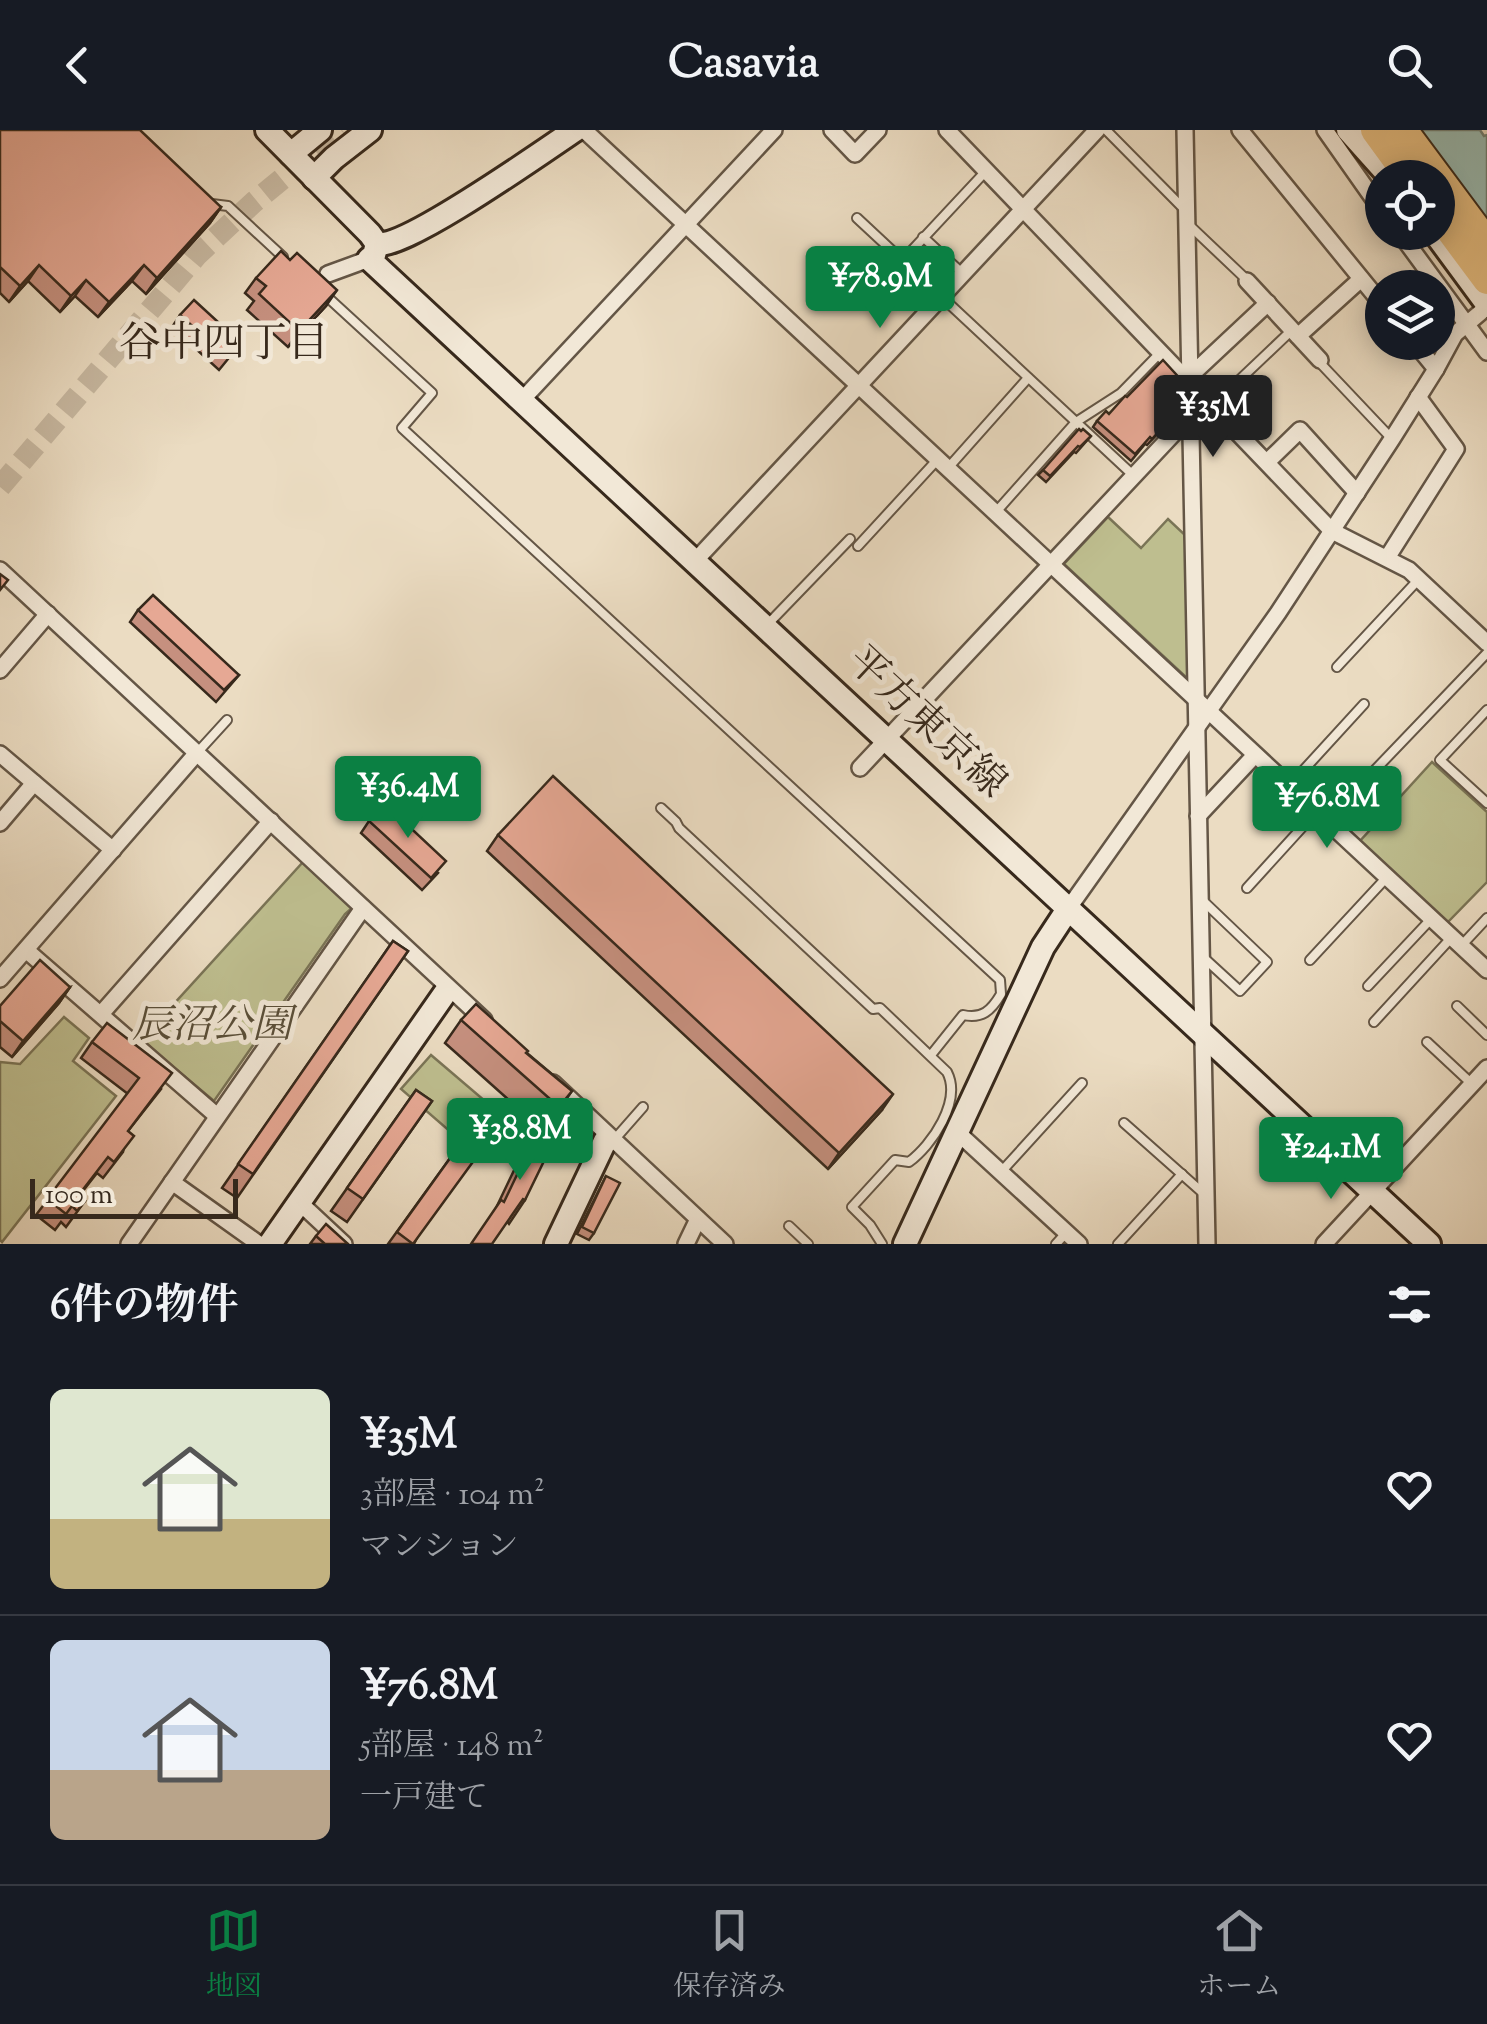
<!DOCTYPE html>
<html lang="ja">
<meta charset="utf-8">
<style>
:root{--surface:#171b24;--page:#20242c;--text:#f1f3f6;--muted:#9ea1a6;--line:#363941;--accent:#0b8043}
body{margin:0;font-family:"Sorts Mill Goudy","Noto Serif JP",serif;background:var(--page);color:var(--text);height:100vh;display:flex;flex-direction:column;font-size:38px;white-space:nowrap}
*{box-sizing:border-box;margin:0}
p{font-size:32px;color:var(--muted)}
.icon{flex:none;width:55px;height:55px;fill:none;stroke:currentColor;stroke-width:2;stroke-linecap:round;stroke-linejoin:round}
.map{position:relative;height:1114px;overflow:hidden}
.panel{display:flex;flex-direction:column;background:var(--surface);flex:1}
.panel>*{flex:none}
.tools{position:absolute;left:1365px;top:30px;display:grid;gap:20px}
.tools a{display:grid;place-items:center;width:90px;height:90px;border-radius:50%;background:var(--surface);box-shadow:0 5px 25px #0003;font-size:50px}
.scale{position:absolute;left:30px;bottom:25px;width:208px;box-sizing:border-box;padding-left:10px;border:5px solid #37291c;border-top:0;font-size:28px;line-height:35px;white-space:nowrap;color:#37291c;-webkit-text-stroke:8px #f2e8d7;paint-order:stroke}
.price{position:absolute;translate:-50% -85px;padding:0 22px;border-radius:10px;background:var(--accent);color:#fff;font-size:32px;line-height:65px;filter:drop-shadow(0 2px 5px #0008)}
.price::after{content:'';position:absolute;left:50%;top:60px;width:30px;height:22px;margin-left:-15px;background:inherit;clip-path:polygon(0 0,100% 0,50% 100%)}
.price.selected{background:#222;color:#fff}
ul{padding:0;list-style:none}
li{display:flex;align-items:center;gap:30px;height:250px;padding:0 50px}
li+li{border-top:2px solid var(--line)}
li span{display:grid;place-items:center;flex:none;width:280px;height:200px;border-radius:15px;color:#555}
li>.icon{margin-inline-start:auto}
span .icon{width:120px;height:120px;fill:#fffc;stroke-width:1}
li b{font-size:42px}
h2{display:flex;justify-content:space-between;align-items:center;height:120px;padding:0 50px;font-size:42px}
header{display:flex;justify-content:space-between;align-items:center;height:130px;padding:0 50px;background:var(--surface);font-size:45px;font-weight:800}
.dock{display:flex;justify-content:space-around;align-items:center;height:140px;border-top:2px solid var(--line);background:var(--surface);font-size:28px;color:var(--muted)}
.dock a{display:grid;justify-items:center;gap:5px}
.dock .selected{color:var(--accent)}
.map>svg:first-child{display:block}
.green{fill:#bebe8f;stroke:#7a7456;stroke-width:2.5}
.water{fill:#98bcb4;stroke:#718177;stroke-width:2.5}
.lines{fill:none;stroke-linecap:round;stroke-linejoin:round}
.secondary-tunnel{stroke:#c7b8a1;stroke-width:22;stroke-dasharray:22 11;stroke-linecap:butt}
.lane-casing{stroke:#645646;stroke-width:12}
.street-casing{stroke:#645646;stroke-width:20}
.secondary-casing{stroke:#37291c;stroke-width:28}
.highway-casing{stroke:#37291c;stroke-width:32}
.lane{stroke:#f2e8d7;stroke-width:8}
.street{stroke:#f2e8d7;stroke-width:15}
.secondary{stroke:#f2e8d7;stroke-width:22}
.highway{stroke:#e6be81;stroke-width:28}
.wall{fill:#c6907f;stroke:#37291c;stroke-width:2.5}
.shaded-wall{fill:#a17668;stroke:#37291c;stroke-width:2.5}
.building{fill:#e6a894;stroke:#37291c;stroke-width:2.5}
.labels{text-anchor:middle;dominant-baseline:central;stroke-width:10;stroke-linejoin:round;paint-order:stroke}
.street-label{font-size:40px;fill:#37291c;stroke:#f2e8d7}
.park-label{font-size:40px;font-style:italic;fill:#594e39;stroke:#f2e8d7}
.neighbourhood-label{font-size:42px;fill:#37291c;stroke:#f2e8d7}
</style>
<header><svg class="icon" aria-label="back" viewBox="0 0 24 24"><path d="M15 5l-7 7 7 7"/></svg>Casavia<svg class="icon" aria-label="search" viewBox="0 0 24 24"><circle cx="10" cy="10" r="6"/><path d="M15 15l6 6"/></svg></header>
<div class="map">
<svg width="1487" height="1114" viewBox="0 0 1487 1114">
<rect width="100%" height="100%" fill="#ebdcc2"/>
<filter id="stains"><feTurbulence type="fractalNoise" baseFrequency=".002" numOctaves="4"/><feColorMatrix values="0 0 0 0 .2 0 0 0 0 .09 0 0 0 0 .02 0 0 0 .5 -.17"/></filter>
<radialGradient id="worn" r=".72"><stop offset=".6" stop-color="#630" stop-opacity="0"/><stop offset="1" stop-color="#630" stop-opacity=".3"/></radialGradient>
<g class="green">
<path d="M1108 387 1141 418 1168 389 1185 405 1188 549 1064 434Z"/>
<path d="M1432 632 1487 682V752L1446 794 1360 711Z"/>
<path d="M303 732 352 778 345 784 214 971 141 910Z"/>
<path d="M64 887 89 908 73 931 116 966 2 1112 0 1110V932L20 934Z"/>
<path d="M431 925 513 995 483 1030 401 959Z"/>
</g>
<path class="water" d="M1416 0H1480L1484 6 1487 5V95Z"/>
<g class="lines">
<path class="secondary-tunnel" d="M0 357 197 125 254 72 342 0"/>
<g class="lane-casing">
<g id="lane">
<path d="M1106 0 1185 80"/>
<path d="M212 74 228 76 283 127"/>
<path d="M857 88 1134 346"/>
<path d="M1188 94 1247 150"/>
<path d="M923 107 963 144"/>
<path d="M902 131 986 41"/>
<path d="M323 163 432 263 402 298 1000 850 1001 864C991 881 982 889 963 885L931 925"/>
<path d="M1320 230 1322 235 1392 309"/>
<path d="M1212 276 1292 200"/>
<path d="M948 338 1028 248"/>
<path d="M996 382 1076 292 1121 263 1160 223"/>
<path d="M858 416 938 329"/>
<path d="M768 494 850 409"/>
<path d="M1337 537 1419 449"/>
<path d="M1487 580 1440 630 1487 673"/>
<path d="M196 624 227 590"/>
<path d="M1289 656 1364 574"/>
<path d="M661 678 676 692 679 698 873 879 880 878 947 942C962 971 932 1015 909 1032L895 1030 852 1077 870 1095 882 1114"/>
<path d="M1328 689 1487 523"/>
<path d="M1247 758 1317 681"/>
<path d="M1200 768 1267 832 1240 861 1204 828"/>
<path d="M1461 816 1487 788"/>
<path d="M1310 830 1387 747"/>
<path d="M1368 856 1432 788"/>
<path d="M1457 876 1487 905"/>
<path d="M1374 892 1452 807"/>
<path d="M1427 912 1472 954"/>
<path d="M1124 993 1203 1063"/>
<path d="M614 1010 643 977"/>
<path d="M1001 1042 1082 953"/>
<path d="M789 1096 808 1114"/>
<path d="M1056 1114 1067 1102"/>
<path d="M1118 1114 1182 1044"/>
</g>
</g>
<g class="street-casing">
<g id="street">
<path d="M584 0 1487 840"/>
<path d="M832 0 855 24 878 0"/>
<path d="M947 0 1332 401 1409 440 1487 513"/>
<path d="M1185 0 1207 1114"/>
<path d="M1240 0 1382 174"/>
<path d="M1325 0 1382 81"/>
<path d="M1399 102 1487 222"/>
<path d="M328 144 369 129"/>
<path d="M1247 151 1320 230"/>
<path d="M1298 206 1361 149"/>
<path d="M1414 212 1436 239"/>
<path d="M1189 247 1268 173"/>
<path d="M522 270 774 0"/>
<path d="M1267 332 1300 300 1357 363"/>
<path d="M1387 428 1456 319 1418 267"/>
<path d="M695 431 1097 0"/>
<path d="M0 440 484 890"/>
<path d="M0 540 48 484"/>
<path d="M0 624 113 720"/>
<path d="M860 638 1190 286"/>
<path d="M1198 686 1255 625"/>
<path d="M0 693 34 653"/>
<path d="M1068 779 1278 483 1392 309 1436 239 1455 204 1487 177"/>
<path d="M26 820 217 986"/>
<path d="M0 849 196 624"/>
<path d="M101 884 271 691"/>
<path d="M553 953 725 1114"/>
<path d="M957 1002 1079 1114"/>
<path d="M172 1052 259 1114"/>
<path d="M299 1072 344 1114"/>
<path d="M129 1114 363 778"/>
<path d="M686 1114 698 1089"/>
<path d="M1324 1114 1487 938"/>
</g>
</g>
<g class="secondary-casing">
<g id="secondary">
<path d="M267 0 370 104 377 114"/>
<path d="M1348 0 1391 48"/>
<path d="M291 24 320 0"/>
<path d="M314 48 334 28 370 0"/>
<path d="M1434 102 1487 174"/>
<path d="M377 114 374 125 369 129 1429 1114"/>
<path d="M377 114C407 118 542 22 575 0"/>
<path d="M270 1114 445 863"/>
<path d="M556 1114 605 1011"/>
<path d="M905 1114 1043 817 1068 779"/>
</g>
</g>
<g class="highway-casing">
<g id="highway">
<path d="M1375 0 1410 48"/>
<path d="M1403 0 1487 113"/>
<path d="M1438 84 1487 150"/>
</g>
</g>
<use href="#lane" class="lane"/>
<use href="#street" class="street"/>
<use href="#secondary" class="secondary"/>
<use href="#highway" class="highway"/>
</g>
<g class="wall">
<path d="M0 0 221 77 210 93 146 164 132 151 98 187 75 166 60 182 28 151 9 172 0 163Z"/>
<path d="M256 148 326 176 288 217 247 180 254 171 245 163Z"/>
<path d="M180 185 241 213 219 240 172 197Z"/>
<path d="M1180 261 1175 285 1147 315 1145 314 1131 331 1093 297 1097 291 1109 284 1127 267Z"/>
<path d="M1091 306 1076 323 1074 322 1046 352 1038 345 1043 340Z"/>
<path d="M138 480 239 545 216 572 130 492Z"/>
<path d="M369 691 438 743 422 760 361 703Z"/>
<path d="M498 705 882 980 828 1039 487 721Z"/>
<path d="M393 811 408 821 237 1068 222 1058Z"/>
<path d="M70 857 59 873 12 927 0 917V876Z"/>
<path d="M461 890 527 923 572 961 551 991 525 1070 509 1094 496 1078 528 1011 538 996 445 913Z"/>
<path d="M92 912 161 959 128 1001 123 1022 103 1048 97 1043 79 1066 85 1071 66 1097 61 1092 55 1100 36 1085 128 964 81 928Z"/>
<path d="M416 960 432 971 347 1092 331 1081Z"/>
<path d="M466 1006 414 1114H388Z"/>
<path d="M606 1046 594 1103 589 1110 577 1104Z"/>
<path d="M316 1106 348 1114H310Z"/>
</g>
<g class="shaded-wall">
<path d="M221 77 210 93 146 164 157 148Z"/>
<path d="M39 135 28 151 9 172 20 156Z"/>
<path d="M144 135 132 151 98 187 109 172Z"/>
<path d="M86 150 75 166 60 182 71 166Z"/>
<path d="M337 160 326 176 288 217 299 201Z"/>
<path d="M70 857 59 873 12 927 23 911Z"/>
<path d="M893 964 882 980 828 1039 839 1023Z"/>
</g>
<g class="building">
<path d="M0 0H140L221 77 157 148 144 135 109 172 86 150 71 166 39 135 20 156 0 137Z"/>
<path d="M281 121 290 130 297 123 337 160 299 201 259 164 266 156 256 148Z"/>
<path d="M194 170 241 213 228 228 180 185Z"/>
<path d="M1163 230 1184 253 1180 261 1184 268 1177 276 1180 278 1152 309 1150 307 1135 324 1097 291 1106 281 1109 284 1125 266 1127 267Z"/>
<path d="M1079 299 1081 301 1083 299 1091 306 1080 317 1078 316 1050 346 1043 340Z"/>
<path d="M0 444 8 450 0 460Z"/>
<path d="M153 465 239 545 224 560 138 480Z"/>
<path d="M553 646 893 964 839 1023 498 705Z"/>
<path d="M385 674 446 731 431 748 369 691Z"/>
<path d="M393 811 408 821 253 1044 238 1034Z"/>
<path d="M40 830 70 857 23 911 0 891V876Z"/>
<path d="M476 874 528 921 526 923 572 961 559 977 461 890Z"/>
<path d="M107 893 172 943 128 1001 134 1006 114 1032 108 1027 78 1066 85 1071 77 1081 72 1076 66 1084 47 1069 139 948 92 912Z"/>
<path d="M416 960 432 971 363 1069 347 1058Z"/>
<path d="M544 988 561 996 525 1070 523 1069 492 1114H471L501 1070 504 1072Z"/>
<path d="M466 1006 483 1018 413 1114 397 1102Z"/>
<path d="M606 1046 620 1053 594 1103 582 1097Z"/>
<path d="M326 1094 348 1114H325L316 1106Z"/>
</g>
<g class="labels">
<g class="street-label">
<text transform="translate(925 594) rotate(43)">平方東京線</text>
</g>
<g class="park-label">
<text x="212" y="897">辰沼公園</text>
</g>
<g class="neighbourhood-label">
<text x="224" y="216">谷中四丁目</text>
</g>
</g>
<rect width="100%" height="100%" filter="url(#stains)"/>
<rect width="100%" height="100%" fill="url(#worn)"/>
</svg>
<div class="tools">
<a><svg class="icon" aria-label="locate" viewBox="0 0 24 24"><circle cx="12" cy="12" r="6"/><path d="M12 2v4M12 18v4M2 12h4M18 12h4"/></svg></a>
<a><svg class="icon" aria-label="layers" viewBox="0 0 24 24"><path d="M12 4l9 5-9 5-9-5zM3 14l9 5 9-5"/></svg></a>
</div>
<div class="scale">100 m</div>
<b class="price" style="left:880px;top:201px">¥78.9M</b>
<b class="price selected" style="left:1213px;top:330px">¥35M</b>
<b class="price" style="left:408px;top:711px">¥36.4M</b>
<b class="price" style="left:1327px;top:721px">¥76.8M</b>
<b class="price" style="left:520px;top:1053px">¥38.8M</b>
<b class="price" style="left:1331px;top:1072px">¥24.1M</b>
</div>
<section class="panel">
<h2>6件の物件<svg class="icon" aria-label="filters" viewBox="0 0 24 24"><path d="M4 7h16M4 17h16"/><circle cx="9" cy="7" r="2"/><circle cx="15" cy="17" r="2"/></svg></h2>
<ul>
<li><span style="background:linear-gradient(#dfe7d0 65%,#c2b280 0)"><svg class="icon" aria-label="home" viewBox="0 0 24 24"><path d="M3 11l9-7 9 7M6 9v11h12V9"/></svg></span><div><b>¥35M</b><p>3部屋 · 104 m²</p><p>マンション</p></div><svg class="icon" aria-label="heart" viewBox="0 0 24 24"><path d="M12 20l-8-8c-3-5 5-10 8-4 3-6 11-1 8 4z"/></svg></li>
<li><span style="background:linear-gradient(#c9d6e8 65%,#b9a48a 0)"><svg class="icon" aria-label="home" viewBox="0 0 24 24"><path d="M3 11l9-7 9 7M6 9v11h12V9"/></svg></span><div><b>¥76.8M</b><p>5部屋 · 148 m²</p><p>一戸建て</p></div><svg class="icon" aria-label="heart" viewBox="0 0 24 24"><path d="M12 20l-8-8c-3-5 5-10 8-4 3-6 11-1 8 4z"/></svg></li>
</ul>
</section>
<nav class="dock">
<a class="selected"><svg class="icon" aria-label="map" viewBox="0 0 24 24"><path d="M3 6l6-2 6 2 6-2v14l-6 2-6-2-6 2zM9 4v14M15 6v14"/></svg>地図</a>
<a><svg class="icon" aria-label="saved" viewBox="0 0 24 24"><path d="M7 4h10v16l-5-4-5 4z"/></svg>保存済み</a>
<a><svg class="icon" aria-label="home" viewBox="0 0 24 24"><path d="M3 11l9-7 9 7M6 9v11h12V9"/></svg>ホーム</a>
</nav>
